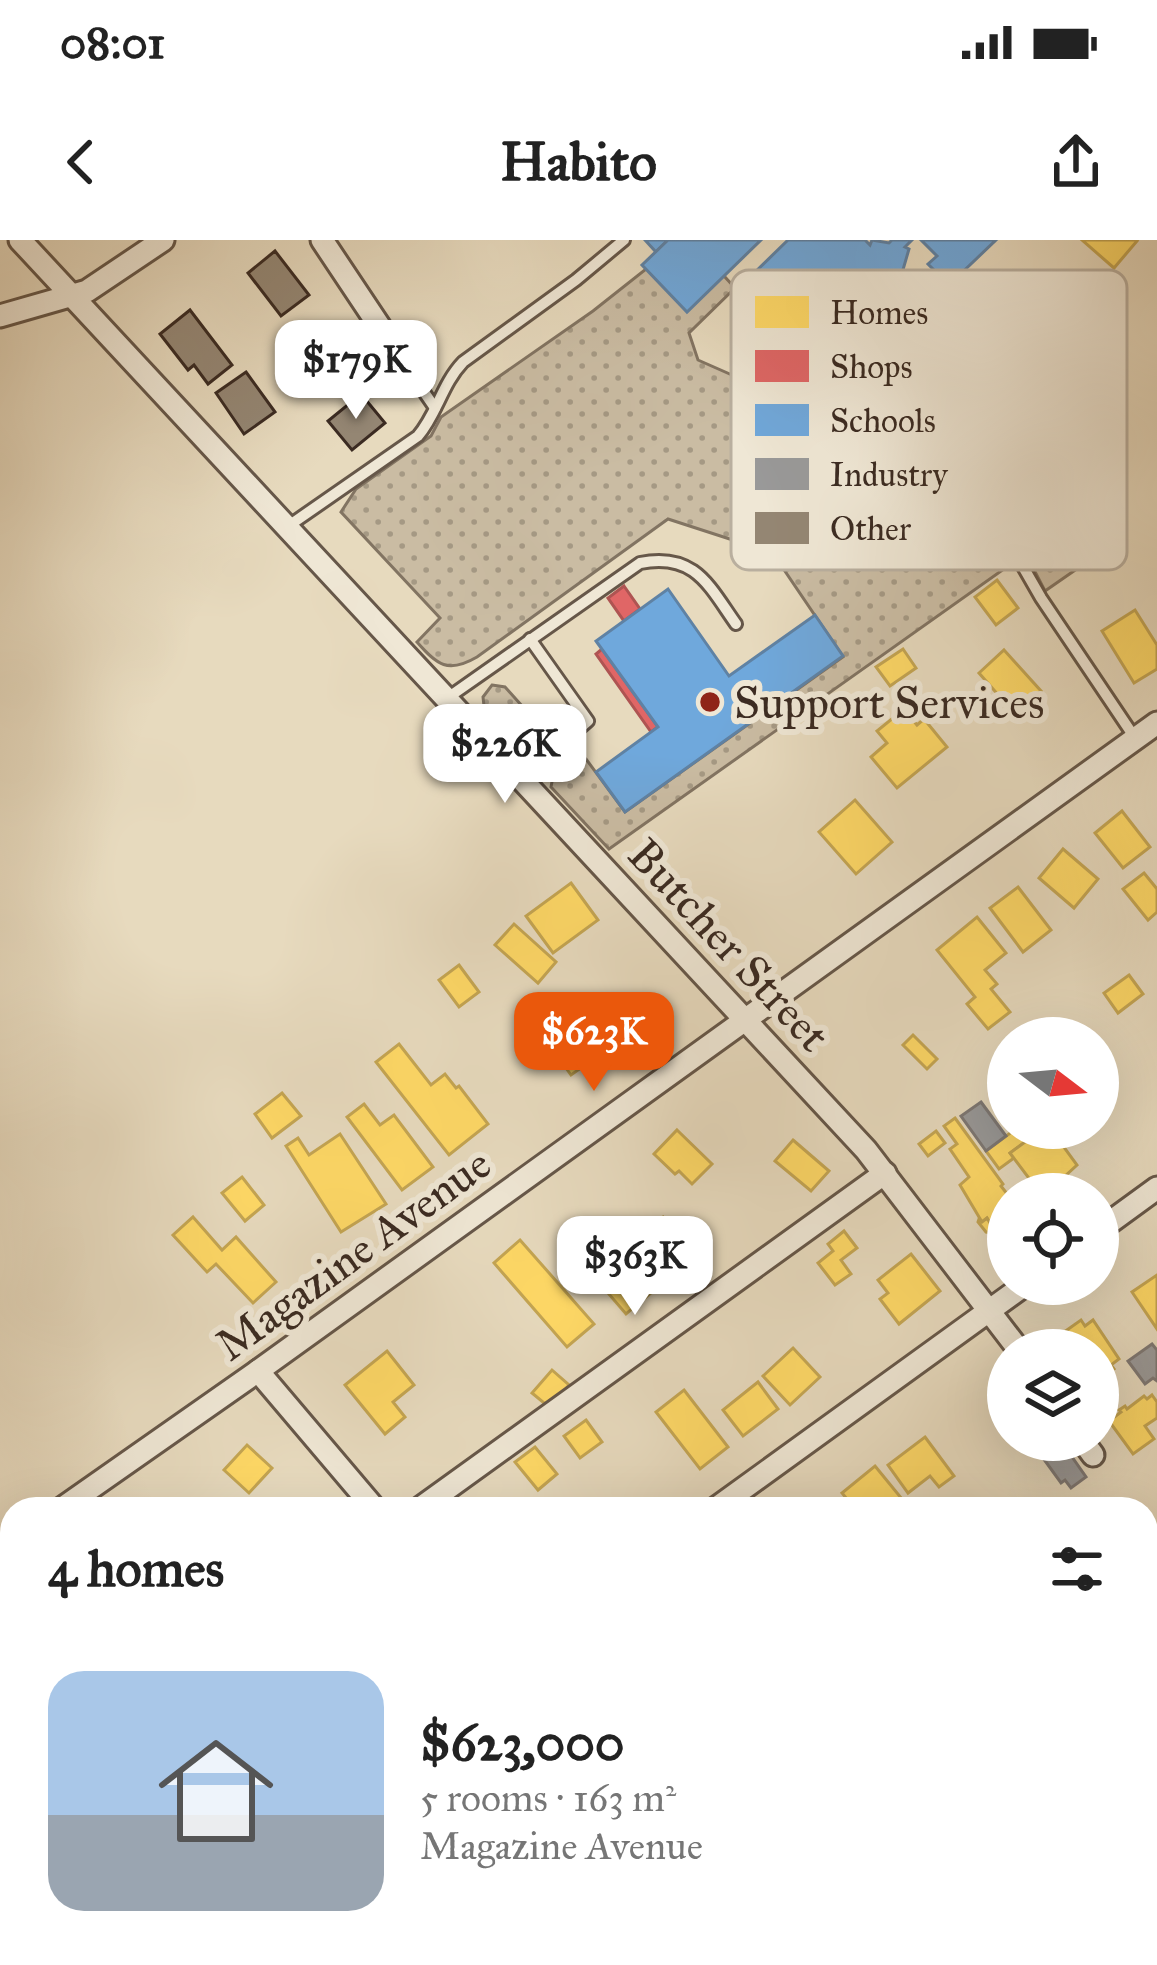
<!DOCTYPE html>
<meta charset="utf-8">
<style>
:root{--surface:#fff;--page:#f2f2f2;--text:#222;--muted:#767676;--accent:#ea580c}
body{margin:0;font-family:"IM FELL Great Primer",serif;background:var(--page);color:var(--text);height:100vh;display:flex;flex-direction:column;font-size:45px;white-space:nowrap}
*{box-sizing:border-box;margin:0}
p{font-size:39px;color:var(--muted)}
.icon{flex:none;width:66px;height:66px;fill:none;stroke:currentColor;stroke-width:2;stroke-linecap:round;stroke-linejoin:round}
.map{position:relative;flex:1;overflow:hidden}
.details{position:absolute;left:0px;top:1257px;width:1158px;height:468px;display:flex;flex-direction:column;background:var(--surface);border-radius:36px 36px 0 0;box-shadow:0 12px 48px #0002}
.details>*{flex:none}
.needle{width:78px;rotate:106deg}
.fabs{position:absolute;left:987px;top:777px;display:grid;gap:24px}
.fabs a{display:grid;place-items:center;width:132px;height:132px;border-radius:50%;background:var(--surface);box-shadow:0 12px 48px #0002;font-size:60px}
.price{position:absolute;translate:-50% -102px;padding:0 27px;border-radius:24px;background:#fff;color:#222;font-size:39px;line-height:78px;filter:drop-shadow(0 3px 6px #0008)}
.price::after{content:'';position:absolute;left:50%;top:72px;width:36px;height:27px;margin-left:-18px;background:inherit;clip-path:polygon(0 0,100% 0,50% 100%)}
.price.active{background:var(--accent);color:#fff}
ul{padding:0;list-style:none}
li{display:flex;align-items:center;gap:36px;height:300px;padding:0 48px}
li span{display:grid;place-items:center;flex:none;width:336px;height:240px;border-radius:36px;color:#555}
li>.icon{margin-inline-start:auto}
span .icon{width:144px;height:144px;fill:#fffc;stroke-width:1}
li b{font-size:51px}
h2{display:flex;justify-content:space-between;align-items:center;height:144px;padding:0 48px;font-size:51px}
.status{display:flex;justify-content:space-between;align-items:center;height:84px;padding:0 60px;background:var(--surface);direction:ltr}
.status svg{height:33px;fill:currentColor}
header{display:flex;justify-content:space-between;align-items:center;height:156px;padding:0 48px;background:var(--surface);font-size:54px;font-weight:700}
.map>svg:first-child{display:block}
.grass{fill:url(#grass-dots);stroke:#827462;stroke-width:3}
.homes{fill:#ffd966;stroke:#c4a552;stroke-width:3}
.shops{fill:#e06666;stroke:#ae5452;stroke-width:3}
.schools{fill:#6fa8dc;stroke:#5f82a4;stroke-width:3}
.industry{fill:#999;stroke:#7d7875;stroke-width:3}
.building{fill:#948673;stroke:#3b2b22;stroke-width:3}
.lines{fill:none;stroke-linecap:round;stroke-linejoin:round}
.service-casing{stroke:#665749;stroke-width:16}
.minor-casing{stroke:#665749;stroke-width:27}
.service{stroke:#efe7d5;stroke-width:10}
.minor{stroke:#efe7d5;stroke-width:21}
.rail{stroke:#3b2b22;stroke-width:8;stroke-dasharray:21 21;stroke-linecap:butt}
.poi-dot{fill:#8f2418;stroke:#efe7d5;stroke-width:4.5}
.labels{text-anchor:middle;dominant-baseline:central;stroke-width:12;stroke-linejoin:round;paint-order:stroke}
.poi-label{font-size:45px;fill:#3b2b22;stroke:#efe7d5;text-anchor:start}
.street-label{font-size:45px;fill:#3b2b22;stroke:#efe7d5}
.key{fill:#efe7d5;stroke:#b9af9f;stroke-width:3}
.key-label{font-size:33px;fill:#3b2b22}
</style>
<div class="status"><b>08:01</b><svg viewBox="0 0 49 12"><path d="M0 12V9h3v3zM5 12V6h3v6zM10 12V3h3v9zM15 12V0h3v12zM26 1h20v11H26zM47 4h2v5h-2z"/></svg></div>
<header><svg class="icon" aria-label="back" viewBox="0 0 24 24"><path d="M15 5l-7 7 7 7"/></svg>Habito<svg class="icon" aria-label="share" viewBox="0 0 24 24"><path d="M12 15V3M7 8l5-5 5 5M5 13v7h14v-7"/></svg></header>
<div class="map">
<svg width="1157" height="1725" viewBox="0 0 1157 1725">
<defs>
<pattern id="grass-dots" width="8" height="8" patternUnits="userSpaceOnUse" patternTransform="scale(3)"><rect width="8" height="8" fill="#cabca3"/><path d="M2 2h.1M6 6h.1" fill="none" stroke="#a59984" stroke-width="1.8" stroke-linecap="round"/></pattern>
</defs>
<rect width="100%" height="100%" fill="#e7dabe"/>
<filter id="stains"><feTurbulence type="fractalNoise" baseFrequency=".00167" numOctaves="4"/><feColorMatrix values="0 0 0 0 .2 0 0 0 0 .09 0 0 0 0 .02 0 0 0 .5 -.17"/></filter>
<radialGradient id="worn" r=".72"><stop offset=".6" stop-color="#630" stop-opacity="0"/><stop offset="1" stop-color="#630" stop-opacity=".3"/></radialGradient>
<g class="grass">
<path d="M646 29 724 36 735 48 689 93 698 120 766 150 765 155C784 163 802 171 812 190L790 184 769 259 775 262 774 267 809 277 811 272 843 281 864 205 834 196 837 183 878 195 889 217 877 262 883 265 876 292 917 250 971 294 1001 312 1011 324 609 609 551 547 554 531 571 519H586L625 572 843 417 776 318 770 312 668 279 477 417C448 434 437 425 417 402L440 378 341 272 356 249 431 196 441 177 593 71Z"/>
<path d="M984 135 1104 310 1045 351 947 161Z"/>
<path d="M492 445 505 447 539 485 540 496 537 503 524 510 513 507 485 475 483 457Z"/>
</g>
<g class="homes">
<path d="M1082 0H1135L1137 1 1114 28Z"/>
<path d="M997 340 1018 368 996 385 975 357Z"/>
<path d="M1135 370 1157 405V429L1134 443 1102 391Z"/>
<path d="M903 409 916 428 890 446 876 427Z"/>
<path d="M1004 410 1041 451 1015 474 979 433Z"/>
<path d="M904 469 917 485 924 479 947 507 897 548 871 517 887 503 877 491Z"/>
<path d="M855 560 892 602 856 634 819 592Z"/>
<path d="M1122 571 1150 607 1123 628 1095 593Z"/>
<path d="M1063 609 1098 639 1074 668 1039 638Z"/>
<path d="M1144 633 1157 649V672L1148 680 1123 649Z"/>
<path d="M571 643 598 680 553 713 526 676Z"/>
<path d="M1018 647 1051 690 1023 712 990 668Z"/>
<path d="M977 677 1006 713 985 730 997 744 991 749 1010 772 988 789 967 764 975 757 937 710Z"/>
<path d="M514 684 556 722 538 743 495 705Z"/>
<path d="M459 725 479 752 459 767 439 740Z"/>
<path d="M1129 735 1143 754 1118 773 1104 753Z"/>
<path d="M569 767 602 813 571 835 538 789Z"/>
<path d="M913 795 937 819 927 829 903 805Z"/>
<path d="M399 804 431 845 445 834 456 848 459 846 488 884 449 915 376 822Z"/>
<path d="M282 853 301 876 272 898 255 874Z"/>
<path d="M364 864 380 885 394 875 433 927 402 950 347 877Z"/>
<path d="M955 878 1003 944 1001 946 1008 955V983L1005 985 1001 980 996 984 990 983 987 978 982 982 960 945 969 937 950 909 957 904 944 886Z"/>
<path d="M1017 888H1044L1010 913 1014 918 999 929 986 911Z"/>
<path d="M1044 888H1050L1077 925 1053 947 1051 944 1040 953 1010 913Z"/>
<path d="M677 890 712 924 692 944 679 931 675 934 654 914Z"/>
<path d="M936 891 945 903 928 916 919 904Z"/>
<path d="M340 894 386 964 341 992 286 906 298 898 309 915Z"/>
<path d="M793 900 829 931 811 951 775 921Z"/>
<path d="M242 937 264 965 245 981 222 953Z"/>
<path d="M193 977 222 1010 236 997 276 1042 253 1063 216 1024 207 1032 173 995Z"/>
<path d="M663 977 680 1000 664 1012 647 989Z"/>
<path d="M987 978 990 983 996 984 1001 980 1005 985 1008 983V988L999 994 986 992 978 982 979 979 982 982Z"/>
<path d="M844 991 857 1008 841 1020 851 1034 835 1045 818 1023 833 1011 828 1004Z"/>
<path d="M520 1000 594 1084 567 1107 494 1023Z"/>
<path d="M911 1014 940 1051 899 1084 880 1059 888 1053 878 1040Z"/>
<path d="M635 1031 652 1052 626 1074 608 1053Z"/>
<path d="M1157 1035V1089L1132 1052Z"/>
<path d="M1081 1080 1085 1086 1093 1080 1119 1119 1111 1125 1114 1129 1098 1140V1110H1059L1056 1107 1064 1101 1060 1095Z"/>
<path d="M793 1108 820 1137 790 1165 763 1136Z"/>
<path d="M387 1111 414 1145 393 1162 405 1177 385 1194 345 1145Z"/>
<path d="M552 1130 569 1145 550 1168 532 1153Z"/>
<path d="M758 1142 778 1169 743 1196 723 1170Z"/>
<path d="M684 1150 728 1207 700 1229 656 1172Z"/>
<path d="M1152 1155 1157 1162V1178L1145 1186 1154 1199 1133 1214 1109 1181 1121 1172 1119 1170 1125 1166 1127 1169 1144 1156 1147 1159Z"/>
<path d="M586 1180 602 1202 580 1218 564 1196Z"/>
<path d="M925 1197 954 1236 939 1247 930 1236 908 1253 888 1225Z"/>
<path d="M247 1205 272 1228 249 1253 224 1230Z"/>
<path d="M535 1207 557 1234 538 1250 515 1222Z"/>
<path d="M875 1226 902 1259 890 1269H855L842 1253Z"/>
<path d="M0 1413 12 1431 10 1468 0 1453Z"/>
<path d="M0 1678 12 1693V1713H14L0 1725Z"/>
<path d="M214 1713 226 1725H202Z"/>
<path d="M379 1713H436L444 1725H388Z"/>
</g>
<g class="shops">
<path d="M624 346 640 369 624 381 608 358Z"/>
<path d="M602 409 658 487 651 492 596 414Z"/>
</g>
<g class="schools">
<path d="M645 0H668L656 12Z"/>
<path d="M668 0H761L687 72 642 25Z"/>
<path d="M788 0H865L870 5 872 0 889 3 892 0H912L905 7 909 9 900 40 891 38 888 47 900 51 862 186 839 179 834 196 865 205 843 281 769 260 791 183 821 192 826 175 802 169 840 34 792 81 785 73 772 85 745 58 758 46 750 37Z"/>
<path d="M921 0H996L949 45 928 24 937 16Z"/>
<path d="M668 349 729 436 815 375 843 416 625 572 596 532 658 487 596 401Z"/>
</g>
<g class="industry">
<path d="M981 862 1006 896 986 911 961 876Z"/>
<path d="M1152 1104 1157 1110V1141L1153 1138 1145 1144 1128 1121Z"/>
<path d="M1063 1204 1086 1237 1071 1248 1065 1240 1061 1243 1043 1218Z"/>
</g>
<g class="building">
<path d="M275 11 309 55 281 76 248 33Z"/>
<path d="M190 70 232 125 208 144 194 125 188 130 160 94Z"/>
<path d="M319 82 348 121 317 144 288 104Z"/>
<path d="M246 132 275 172 244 194 216 153Z"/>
<path d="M361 154 385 183 352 210 328 181Z"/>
<path d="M1157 1683V1725H1101L1117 1713H1146V1691Z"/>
</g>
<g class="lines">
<g class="service-casing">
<g id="service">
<path d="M402 120 435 168"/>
<path d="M287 287 418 196C437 174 442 144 463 122L576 40 624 0"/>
<path d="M1014 311 1041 358 1135 498"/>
<path d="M446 459 640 323C695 312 709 346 736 384"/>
<path d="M522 539 588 481 530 399"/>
</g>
</g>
<g class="minor-casing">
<g id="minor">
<path d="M20 0 866 910 1019 1110"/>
<path d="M322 0 402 120"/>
<path d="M0 76 87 51 163 0"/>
<path d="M1098 991 1157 948"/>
<path d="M258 1131 375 1269"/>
<path d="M1082 1200 1093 1215"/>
<path d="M61 1269 258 1131 1157 483"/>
<path d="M419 1269 885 933"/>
<path d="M715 1269 1026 1044"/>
<path d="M0 1312 12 1303"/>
<path d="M1146 1339 1157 1341"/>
<path d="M704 1713 712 1725"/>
<path d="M89 1725 105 1713"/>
<path d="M593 1725 610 1713"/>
</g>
</g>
<use href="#service" class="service"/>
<use href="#minor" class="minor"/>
<g class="rail">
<path d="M1146 1471 1157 1461"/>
<path d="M908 1725 918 1713"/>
</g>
</g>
<circle class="poi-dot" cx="710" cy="462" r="12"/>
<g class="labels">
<g class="poi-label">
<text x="734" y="462">Support Services</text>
</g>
<g class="street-label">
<text transform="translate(729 705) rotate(47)">Butcher Street</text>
<text transform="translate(353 1014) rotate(-36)">Magazine Avenue</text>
</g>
</g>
<rect x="731" y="30" width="396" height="300" rx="18" class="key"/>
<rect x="755" y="56" width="54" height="32" fill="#ffd966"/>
<rect x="755" y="110" width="54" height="32" fill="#e06666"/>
<rect x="755" y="164" width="54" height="32" fill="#6fa8dc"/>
<rect x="755" y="218" width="54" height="32" fill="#999"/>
<rect x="755" y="272" width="54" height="32" fill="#948673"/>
<g class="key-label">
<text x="830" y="84">Homes</text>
<text x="830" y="138">Shops</text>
<text x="830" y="192">Schools</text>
<text x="830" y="246">Industry</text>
<text x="830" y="300">Other</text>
</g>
<rect width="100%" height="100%" filter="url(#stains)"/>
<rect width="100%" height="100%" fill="url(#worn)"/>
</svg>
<div class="fabs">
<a><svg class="needle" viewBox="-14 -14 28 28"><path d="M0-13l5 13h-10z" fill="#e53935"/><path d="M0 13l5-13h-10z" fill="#767676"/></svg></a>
<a><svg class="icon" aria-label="locate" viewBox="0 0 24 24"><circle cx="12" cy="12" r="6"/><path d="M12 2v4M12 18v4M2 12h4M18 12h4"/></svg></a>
<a><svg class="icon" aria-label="layers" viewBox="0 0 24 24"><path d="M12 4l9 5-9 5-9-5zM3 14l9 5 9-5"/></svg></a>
</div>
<b class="price" style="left:356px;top:182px">$179K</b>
<b class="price" style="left:505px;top:566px">$226K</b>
<b class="price active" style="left:594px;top:854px">$623K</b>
<b class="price" style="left:635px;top:1078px">$363K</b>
<section class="details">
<h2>4 homes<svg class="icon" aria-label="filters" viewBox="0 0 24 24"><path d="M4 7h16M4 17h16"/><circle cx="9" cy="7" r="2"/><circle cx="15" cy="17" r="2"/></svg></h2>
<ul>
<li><span style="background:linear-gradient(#a9c7e8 60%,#9aa5b1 0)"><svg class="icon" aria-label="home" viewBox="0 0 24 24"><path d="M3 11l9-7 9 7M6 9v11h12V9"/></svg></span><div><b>$623,000</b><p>5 rooms · 163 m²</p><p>Magazine Avenue</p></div></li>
</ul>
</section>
</div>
